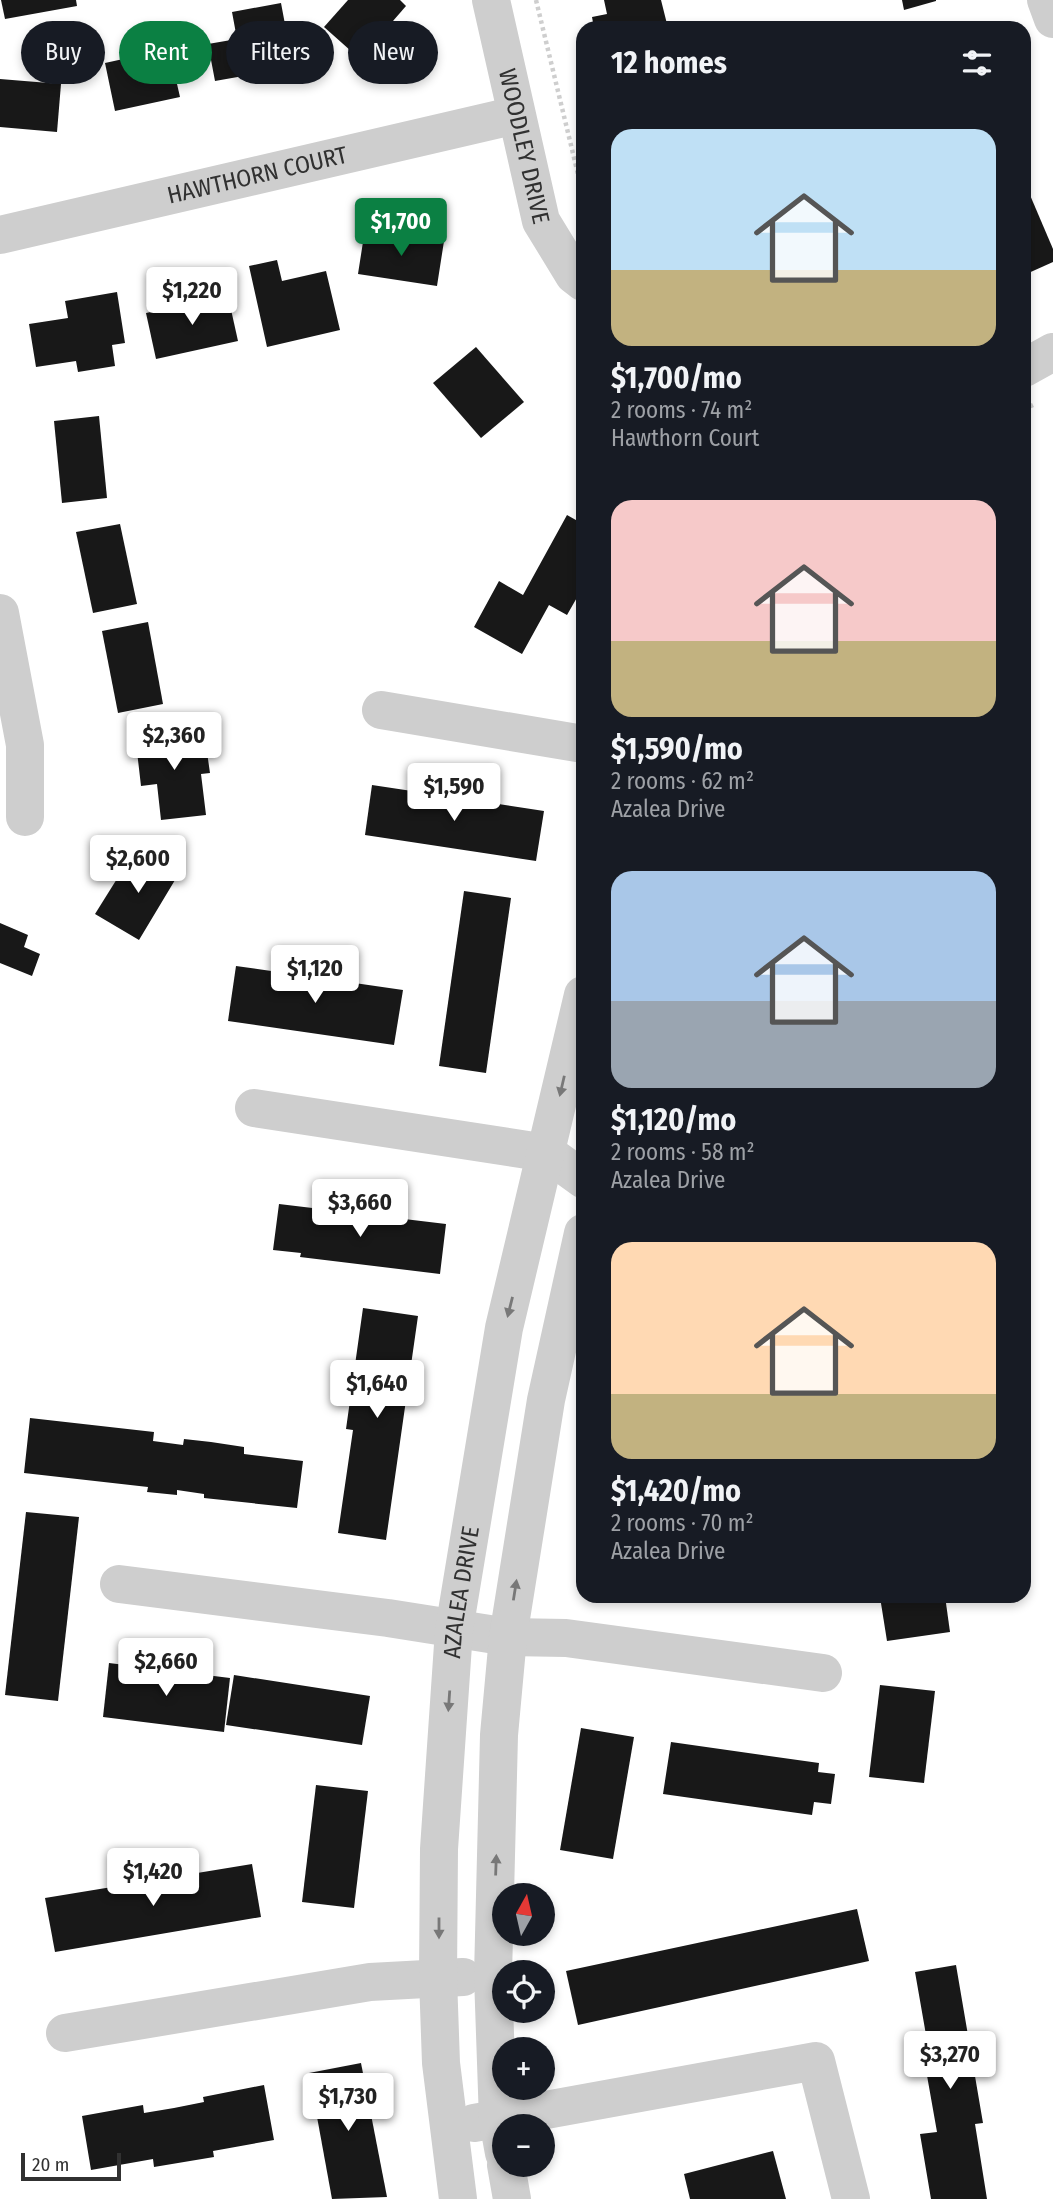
<!DOCTYPE html>
<meta charset="utf-8">
<style>
:root{--surface:#171b24;--page:#20242c;--text:#f1f3f6;--muted:#9ea1a6;--accent:#0b8043}
body{margin:0;font-family:"Fira Sans Condensed",sans-serif;background:var(--page);color:var(--text);height:100vh;display:flex;flex-direction:column;font-size:26px;white-space:nowrap}
*{box-sizing:border-box;margin:0}
p{font-size:23px;color:var(--muted)}
.icon{flex:none;width:38px;height:38px;fill:none;stroke:currentColor;stroke-width:2;stroke-linecap:round;stroke-linejoin:round}
.map{position:relative;flex:1;overflow:hidden}
.panel{position:absolute;left:576px;top:21px;width:455px;height:1582px;display:flex;flex-direction:column;background:var(--surface);border-radius:21px;box-shadow:0 4px 10px #0003}
.panel>*{flex:none}
.top-card{position:absolute;left:21px;top:21px;width:450px;height:63px;display:flex;gap:14px}
.needle{width:46px;rotate:8deg}
.tools{position:absolute;left:492px;top:1883px;display:grid;gap:14px}
.tools a{display:grid;place-items:center;width:63px;height:63px;border-radius:50%;background:var(--surface);box-shadow:0 4px 10px #0003;font-size:35px}
.scale{position:absolute;left:21px;bottom:18px;width:100px;box-sizing:border-box;padding-left:7px;border:4px solid #313131;border-top:0;font-size:19px;line-height:24px;white-space:nowrap;color:#313131;-webkit-text-stroke:5px #fff;paint-order:stroke}
.price{position:absolute;translate:-50% -60px;padding:0 16px;border-radius:7px;background:#fff;color:#222;font-size:23px;line-height:46px;filter:drop-shadow(0 2px 4px #0008)}
.price::after{content:'';position:absolute;left:50%;top:42px;width:21px;height:16px;margin-left:-10px;background:inherit;clip-path:polygon(0 0,100% 0,50% 100%)}
.price.selected{background:var(--accent);color:#fff}
ul{padding:0;list-style:none}
li{display:grid;align-content:center;gap:14px;height:371px;padding:0 35px}
li span{display:grid;place-items:center;height:217px;border-radius:21px;color:#555}
li>.icon{margin-inline-start:auto}
span .icon{width:126px;height:126px;fill:#fffc;stroke-width:1}
li b{font-size:30px}
h2{display:flex;justify-content:space-between;align-items:center;height:84px;padding:0 35px;font-size:30px}
.pill{padding:0 24px;border-radius:32px;background:var(--surface);box-shadow:0 4px 10px #0003;font-size:24px;line-height:63px}
.pill.selected{background:var(--accent);color:#fff}
.map>svg:first-child{display:block}
.building{fill:#181818}
.lines{fill:none;stroke-linecap:round;stroke-linejoin:round}
.path{stroke:#cecece;stroke-width:4.5;stroke-dasharray:3.5 3.5;stroke-linecap:butt}
.minor{stroke:#cecece;stroke-width:38}
.oneway{fill:#787878}
.labels{text-anchor:middle;dominant-baseline:central;stroke-width:7;stroke-linejoin:round;paint-order:stroke}
.street-label{font-size:24px;fill:#313131;stroke:#fff}
</style>
<div class="map">
<svg width="1053" height="2199" viewBox="0 0 1053 2199">
<rect width="100%" height="100%" fill="#fff"/>
<g class="building">
<path d="M1 0H76L77 6 5 19Z"/>
<path d="M348 0H400L406 6 360 59 324 27Z"/>
<path d="M604 0H661L668 28H594L592 17 607 14Z"/>
<path d="M902 0H936V1L904 10Z"/>
<path d="M281 3 293 67 215 81 208 44 237 39 232 12Z"/>
<path d="M169 49 180 97 115 111 105 63Z"/>
<path d="M0 79 61 84 57 132 0 127Z"/>
<path d="M1024 181 1053 249V262L1024 275Z"/>
<path d="M365 229 444 241 437 286 358 274Z"/>
<path d="M277 260 282 281 326 271 340 330 267 347 249 266Z"/>
<path d="M117 292 125 343 112 345 115 366 78 372 76 361 36 367 29 324 68 318 65 301Z"/>
<path d="M228 296 238 341 156 359 146 313Z"/>
<path d="M476 347 524 402 481 438 433 383Z"/>
<path d="M99 416 107 498 62 503 54 421Z"/>
<path d="M567 515 583 524V587L567 615 549 605 522 654 474 627 499 581 523 595Z"/>
<path d="M120 524 137 604 93 613 76 532Z"/>
<path d="M148 622 163 704 118 713 102 631Z"/>
<path d="M174 730 175 742 205 738 210 773 201 774 206 815 161 820 157 784 141 786 135 734Z"/>
<path d="M372 785 544 811 536 861 365 835Z"/>
<path d="M156 855 181 870 139 940 95 914 130 858 148 868Z"/>
<path d="M464 891 511 898 486 1073 439 1066Z"/>
<path d="M0 923 28 935 24 947 40 954 32 976 0 963Z"/>
<path d="M236 966 403 990 394 1045 228 1021Z"/>
<path d="M279 1204 446 1224 440 1274 300 1257 301 1253 273 1250Z"/>
<path d="M363 1308 418 1316 386 1540 338 1533 353 1430 346 1429Z"/>
<path d="M30 1418 154 1432 153 1441 183 1445 184 1439 211 1442 244 1447V1454L303 1461 297 1508 204 1498V1494L177 1490V1495L147 1492 148 1487 24 1473Z"/>
<path d="M26 1512 79 1517 58 1701 5 1695Z"/>
<path d="M945 1596 950 1632 887 1641 880 1597Z"/>
<path d="M109 1663 230 1678 224 1732 103 1717Z"/>
<path d="M234 1675 370 1696 362 1745 226 1725Z"/>
<path d="M880 1685 935 1691 924 1783 869 1777Z"/>
<path d="M581 1728 634 1737 613 1859 560 1850Z"/>
<path d="M671 1742 819 1763 818 1772 835 1774 831 1804 814 1802 812 1815 663 1794Z"/>
<path d="M316 1785 368 1791 354 1908 302 1902Z"/>
<path d="M252 1864 261 1917 55 1952 45 1898Z"/>
<path d="M857 1909 869 1961 578 2025 566 1971Z"/>
<path d="M956 1965 983 2123 975 2124 987 2199H931L920 2134 937 2132 923 2053 929 2052 915 1972Z"/>
<path d="M361 2063 387 2197 332 2199 309 2073Z"/>
<path d="M264 2085 274 2140 213 2151 214 2157 154 2167 153 2159 91 2170 82 2116 143 2105 144 2113 174 2108 204 2102 203 2097Z"/>
<path d="M773 2151 786 2199H690L684 2174Z"/>
</g>
<g class="lines">
<g class="path">
<path d="M536 0 583 195"/>
<path d="M1024 409 1033 405"/>
</g>
<g class="minor">
<path id="s1" d="M491 0 541 221 574 275 583 282"/>
<path d="M1046 0 1053 19"/>
<path id="s2" d="M0 235 516 115"/>
<path d="M1024 368 1053 352"/>
<path d="M0 613 25 745V817"/>
<path d="M381 710 583 744"/>
<path d="M254 1108 547 1153 583 1179"/>
<path d="M119 1584 388 1618 508 1637 566 1638 823 1673"/>
<path d="M65 2033 370 1982 463 1977"/>
<path d="M474 2123 816 2061 851 2199"/>
<path d="M504 2153 498 2120 493 1976 499 1735 508 1637 546 1400 583 1233"/>
<path d="M506 2165 512 2199"/>
<path id="s3" d="M458 2199 441 2063 438 1978 439 1849 454 1630 504 1328 583 995"/>
</g>
</g>
<defs><path id="oneway-solid" d="M-6-.8H1V-3.2L6.5 0L1 3.2V.8H-6Z" transform="scale(1.75)"/></defs>
<g class="oneway">
<use href="#oneway-solid" transform="translate(562 1086) rotate(103)"/>
<use href="#oneway-solid" transform="translate(510 1307) rotate(104)"/>
<use href="#oneway-solid" transform="translate(515 1590) rotate(-81)"/>
<use href="#oneway-solid" transform="translate(449 1701) rotate(94)"/>
<use href="#oneway-solid" transform="translate(496 1865) rotate(-88)"/>
<use href="#oneway-solid" transform="translate(439 1928) rotate(90)"/>
</g>
<g class="labels">
<g class="street-label">
<text stroke="none"><textPath href="#s1" startOffset="150">WOODLEY DRIVE</textPath></text>
<text stroke="none"><textPath href="#s2" startOffset="264">HAWTHORN COURT</textPath></text>
<text stroke="none"><textPath href="#s3" startOffset="609">AZALEA DRIVE</textPath></text>
</g>
</g>
</svg>
<div class="tools">
<a><svg class="needle" viewBox="-14 -14 28 28"><path d="M0-13l5 13h-10z" fill="#e53935"/><path d="M0 13l5-13h-10z" fill="#9ea1a6"/></svg></a>
<a><svg class="icon" aria-label="locate" viewBox="0 0 24 24"><circle cx="12" cy="12" r="6"/><path d="M12 2v4M12 18v4M2 12h4M18 12h4"/></svg></a>
<a>+</a>
<a>−</a>
</div>
<div class="scale">20 m</div>
<b class="price selected" style="left:401px;top:258px">$1,700</b>
<b class="price" style="left:192px;top:327px">$1,220</b>
<b class="price" style="left:174px;top:772px">$2,360</b>
<b class="price" style="left:454px;top:823px">$1,590</b>
<b class="price" style="left:138px;top:895px">$2,600</b>
<b class="price" style="left:315px;top:1005px">$1,120</b>
<b class="price" style="left:360px;top:1239px">$3,660</b>
<b class="price" style="left:377px;top:1420px">$1,640</b>
<b class="price" style="left:166px;top:1698px">$2,660</b>
<b class="price" style="left:153px;top:1908px">$1,420</b>
<b class="price" style="left:950px;top:2091px">$3,270</b>
<b class="price" style="left:348px;top:2133px">$1,730</b>
<div class="top-card">
<a class="pill">Buy</a>
<a class="pill selected">Rent</a>
<a class="pill">Filters</a>
<a class="pill">New</a>
</div>
<section class="panel">
<h2>12 homes<svg class="icon" aria-label="filters" viewBox="0 0 24 24"><path d="M4 7h16M4 17h16"/><circle cx="9" cy="7" r="2"/><circle cx="15" cy="17" r="2"/></svg></h2>
<ul>
<li><span style="background:linear-gradient(#bfe0f5 65%,#c2b280 0)"><svg class="icon" aria-label="home" viewBox="0 0 24 24"><path d="M3 11l9-7 9 7M6 9v11h12V9"/></svg></span><div><b>$1,700/mo</b><p>2 rooms · 74 m²</p><p>Hawthorn Court</p></div></li>
<li><span style="background:linear-gradient(#f6c9c9 65%,#c2b280 0)"><svg class="icon" aria-label="home" viewBox="0 0 24 24"><path d="M3 11l9-7 9 7M6 9v11h12V9"/></svg></span><div><b>$1,590/mo</b><p>2 rooms · 62 m²</p><p>Azalea Drive</p></div></li>
<li><span style="background:linear-gradient(#a9c7e8 60%,#9aa5b1 0)"><svg class="icon" aria-label="home" viewBox="0 0 24 24"><path d="M3 11l9-7 9 7M6 9v11h12V9"/></svg></span><div><b>$1,120/mo</b><p>2 rooms · 58 m²</p><p>Azalea Drive</p></div></li>
<li><span style="background:linear-gradient(#ffd9b3 70%,#c2b280 0)"><svg class="icon" aria-label="home" viewBox="0 0 24 24"><path d="M3 11l9-7 9 7M6 9v11h12V9"/></svg></span><div><b>$1,420/mo</b><p>2 rooms · 70 m²</p><p>Azalea Drive</p></div></li>
</ul>
</section>
</div>
